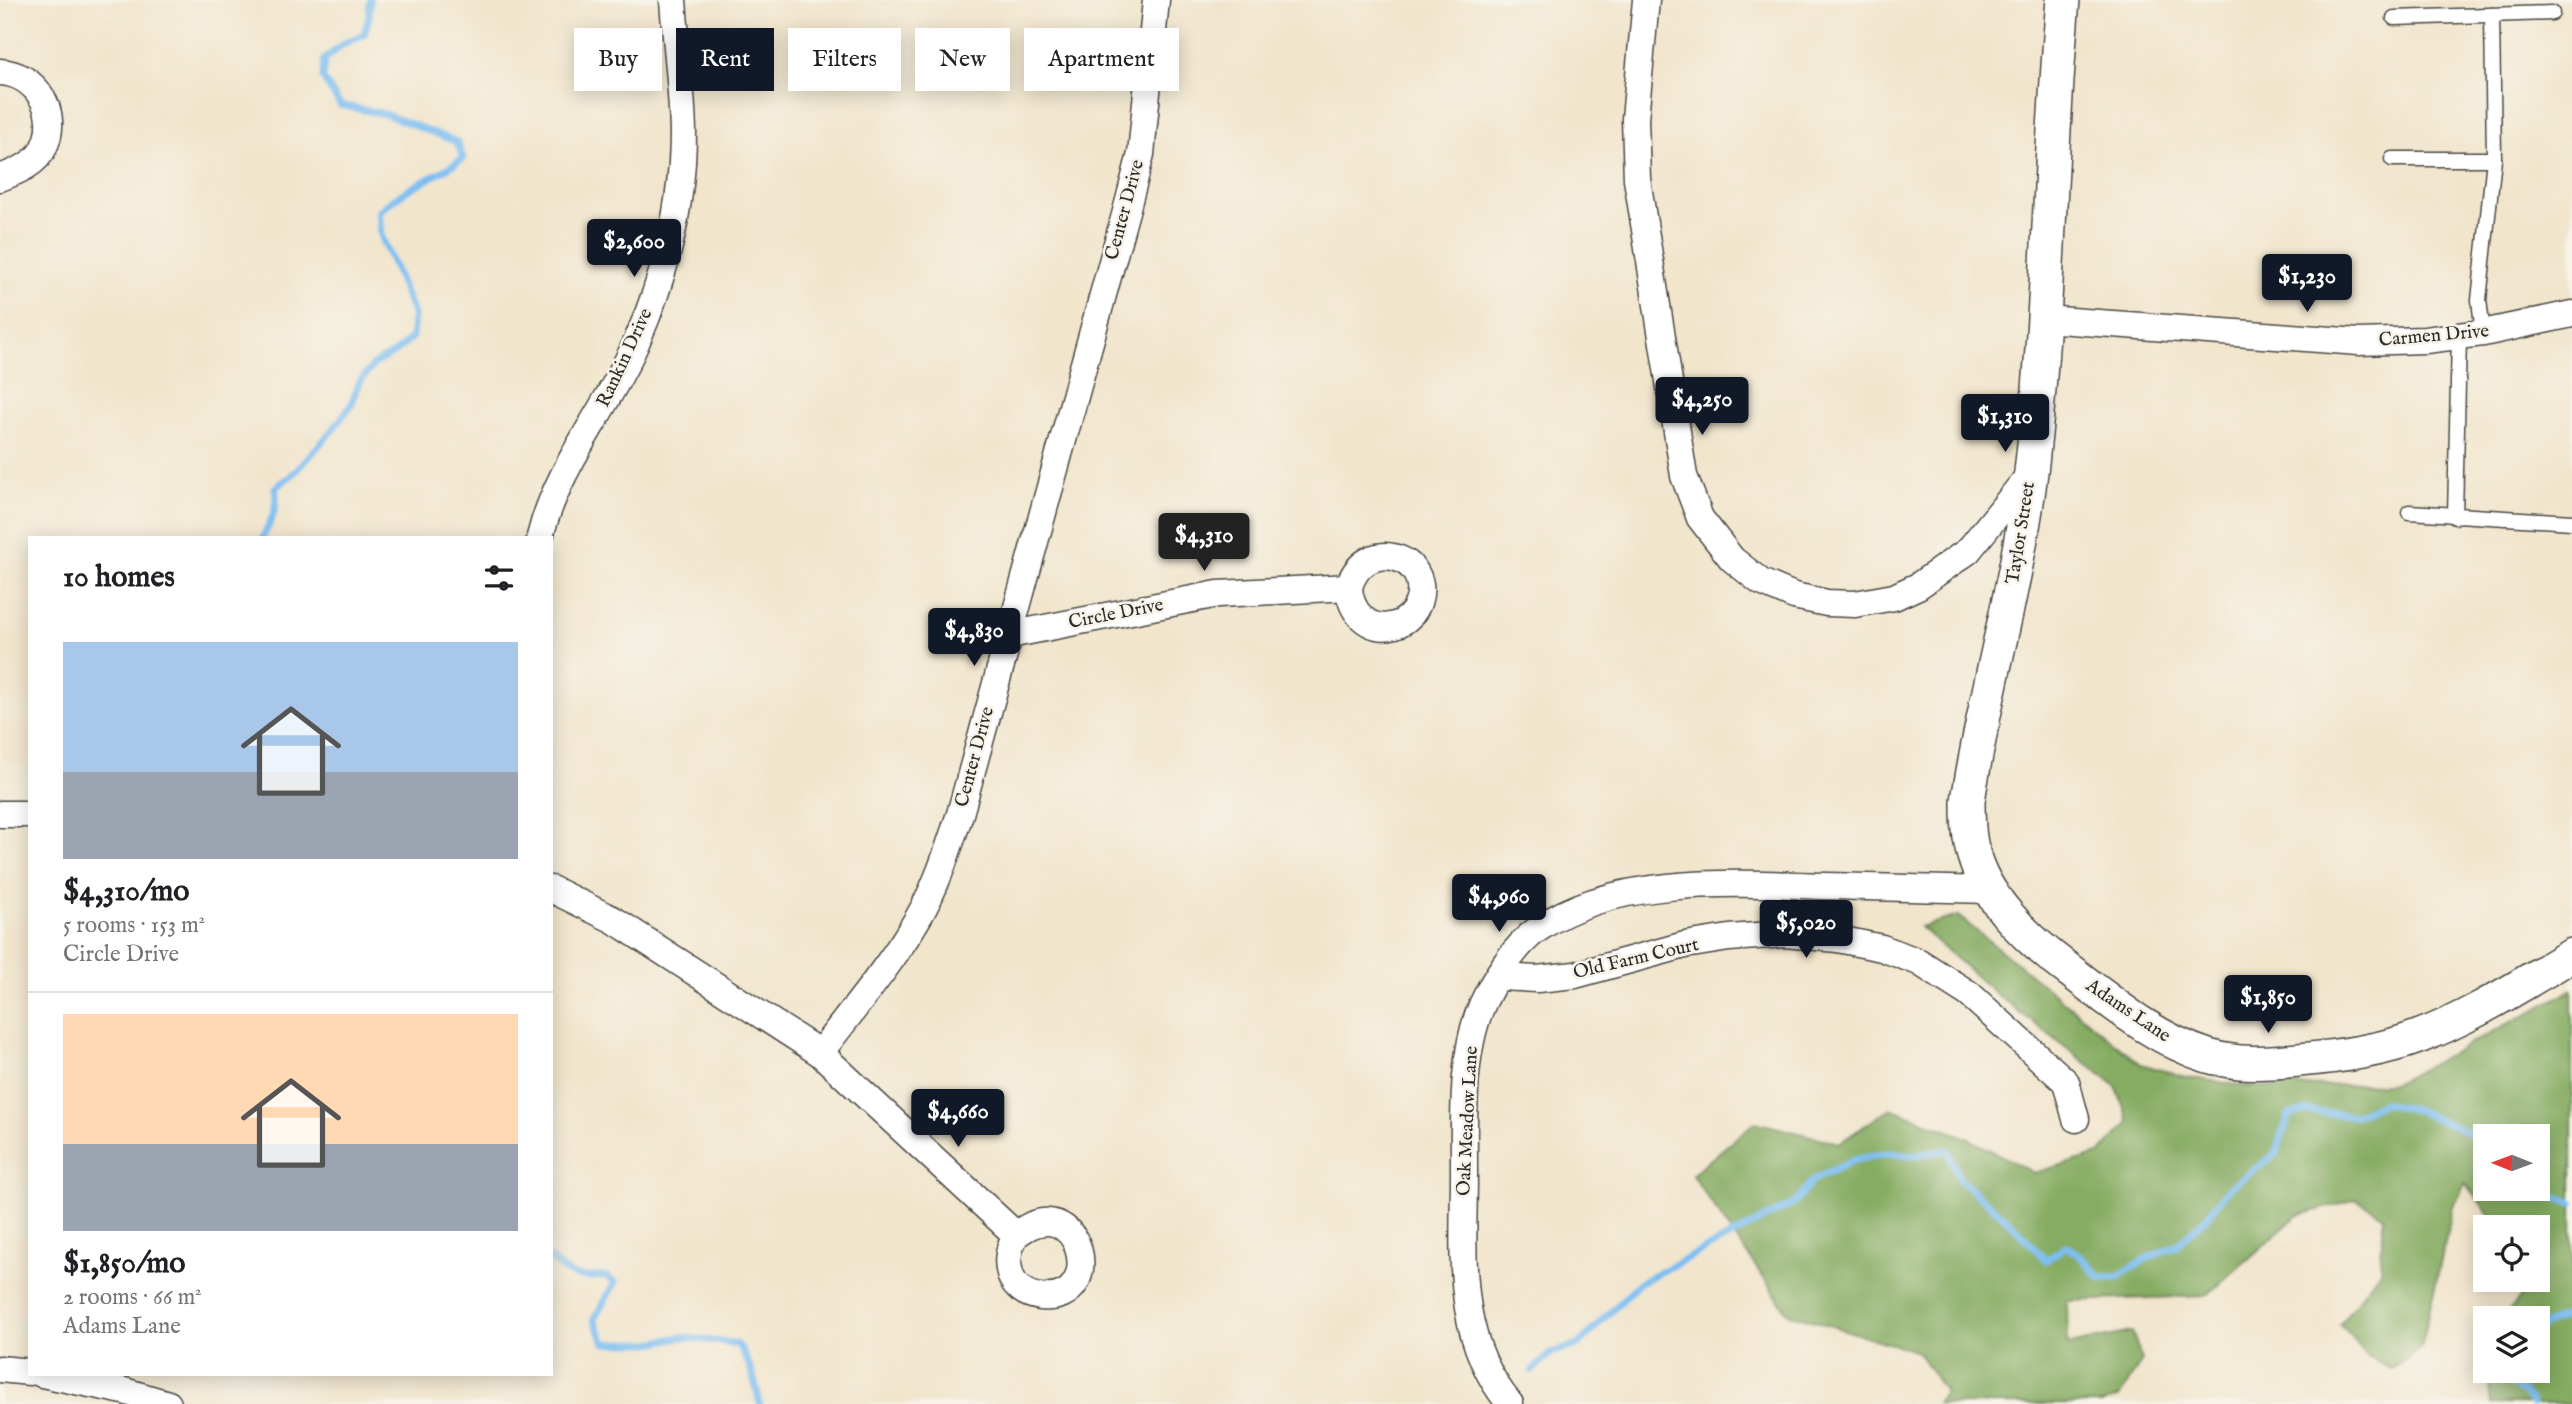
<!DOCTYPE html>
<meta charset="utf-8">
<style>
:root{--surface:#fff;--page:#f6f6f6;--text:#202124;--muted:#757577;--line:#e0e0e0;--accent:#111827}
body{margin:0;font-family:"IM FELL English",serif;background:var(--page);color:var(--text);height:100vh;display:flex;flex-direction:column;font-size:26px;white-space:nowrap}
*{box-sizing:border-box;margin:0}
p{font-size:23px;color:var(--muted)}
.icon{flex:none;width:38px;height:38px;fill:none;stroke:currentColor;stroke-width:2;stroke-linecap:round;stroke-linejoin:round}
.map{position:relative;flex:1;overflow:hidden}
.panel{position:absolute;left:28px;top:536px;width:525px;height:840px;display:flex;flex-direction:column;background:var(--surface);border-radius:0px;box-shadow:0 4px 18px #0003}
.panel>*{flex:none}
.banner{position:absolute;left:574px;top:28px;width:665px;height:63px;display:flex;gap:14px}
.needle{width:46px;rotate:271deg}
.fabs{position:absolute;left:2473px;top:1124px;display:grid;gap:14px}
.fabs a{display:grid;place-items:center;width:77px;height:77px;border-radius:0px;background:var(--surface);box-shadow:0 4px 18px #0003;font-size:35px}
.price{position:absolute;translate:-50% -60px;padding:0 16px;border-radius:7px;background:var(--accent);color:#fff;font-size:23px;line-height:46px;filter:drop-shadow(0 2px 4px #0008)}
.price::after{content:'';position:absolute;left:50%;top:42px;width:21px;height:16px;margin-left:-10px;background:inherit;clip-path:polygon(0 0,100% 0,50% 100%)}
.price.active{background:#222;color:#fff}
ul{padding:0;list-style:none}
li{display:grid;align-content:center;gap:14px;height:371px;padding:0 35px}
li+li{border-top:2px solid var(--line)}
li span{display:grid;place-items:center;height:217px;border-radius:0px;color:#555}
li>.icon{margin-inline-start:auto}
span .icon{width:126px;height:126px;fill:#fffc;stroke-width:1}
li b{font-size:30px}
h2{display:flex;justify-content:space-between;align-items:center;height:84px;padding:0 35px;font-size:30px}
.tag{padding:0 24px;border-radius:0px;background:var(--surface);box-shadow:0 4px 18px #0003;font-size:24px;line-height:63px}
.tag.active{background:var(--accent);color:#fff}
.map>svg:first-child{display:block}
.forest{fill:#85ac62;stroke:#586c46;stroke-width:2;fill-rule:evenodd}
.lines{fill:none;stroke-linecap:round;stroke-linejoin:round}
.stream{stroke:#7cbef2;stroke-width:7}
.service-casing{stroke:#494743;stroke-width:17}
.minor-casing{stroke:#494743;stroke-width:29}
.tertiary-casing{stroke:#494743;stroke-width:36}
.service{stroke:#fff;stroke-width:14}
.minor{stroke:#fff;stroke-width:26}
.tertiary{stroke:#fff;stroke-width:33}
.labels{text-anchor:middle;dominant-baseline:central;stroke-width:5;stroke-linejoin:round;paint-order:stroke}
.street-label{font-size:19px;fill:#2b2b2b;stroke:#f7f3e8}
</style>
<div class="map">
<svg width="2572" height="1404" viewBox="0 0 2572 1404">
<rect width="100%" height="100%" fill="#f7f3e8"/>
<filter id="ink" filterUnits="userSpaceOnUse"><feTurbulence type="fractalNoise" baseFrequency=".0143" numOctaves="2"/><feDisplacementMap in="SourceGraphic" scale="14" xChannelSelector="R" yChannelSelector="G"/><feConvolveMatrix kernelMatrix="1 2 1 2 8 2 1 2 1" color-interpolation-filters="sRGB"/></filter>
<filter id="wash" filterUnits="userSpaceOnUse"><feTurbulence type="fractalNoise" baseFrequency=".00686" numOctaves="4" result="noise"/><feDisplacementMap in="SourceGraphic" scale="28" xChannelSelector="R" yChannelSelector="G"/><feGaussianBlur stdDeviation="1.57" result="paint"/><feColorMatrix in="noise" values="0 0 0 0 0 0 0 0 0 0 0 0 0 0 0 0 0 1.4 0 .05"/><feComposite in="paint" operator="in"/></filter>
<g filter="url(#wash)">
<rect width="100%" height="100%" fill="#f1e5cc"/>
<path class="forest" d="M1958 916 2141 1064 2186 1077 2252 1087 2394 1084 2572 990V1404H2491L2487 1370H2538V1318H2503L2534 1279H2538V1227H2499L2465 1183 2453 1207 2421 1348 2392 1369 2369 1358 2340 1324 2380 1271 2384 1216 2356 1199 2297 1216 2206 1296 2067 1301 2068 1345 2132 1332 2142 1360 2120 1396 2101 1404H1937L1945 1392 1918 1352 1788 1313 1692 1175 1755 1122 1839 1143 1891 1108 1967 1138 2034 1173 2100 1154 2129 1122 2116 1086 1996 994 1920 927ZM2485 1136H2538V1188H2485Z"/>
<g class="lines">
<g class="stream">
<path d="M263 537C271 521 279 506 275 488L293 474 331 432 351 405 359 383 374 364 397 351 412 337 414 315 381 235 379 212C402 188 436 178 463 158L457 142 385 114 340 105 323 78 324 60 343 44 364 34 369 17 370 0"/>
<path d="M2524 1188 2572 1203"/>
<path d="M551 1259C570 1278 580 1279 606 1276L615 1283 594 1319 605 1343H650L681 1337 737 1344C751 1363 755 1382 760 1404"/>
<path d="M2538 1329 2572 1312"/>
<path d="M2504 1370C2513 1393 2524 1388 2532 1404"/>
<path d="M1532 1371 1551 1353 1578 1345 1639 1283 1795 1203 1813 1180 1854 1160 1888 1153 1911 1156 1947 1150 1960 1180 2008 1220 2046 1260 2066 1246 2078 1254 2101 1278 2117 1277 2149 1257 2176 1246 2204 1220 2229 1188 2276 1154 2289 1115 2307 1111 2354 1116 2383 1103 2416 1110 2476 1136 2485 1152"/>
</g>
</g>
</g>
<g filter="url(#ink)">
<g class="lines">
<g class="service-casing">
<g id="service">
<path d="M2394 18 2552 13"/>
<path d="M2392 159H2494"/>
<path d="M2483 333 2479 300 2494 159 2492 15"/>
<path d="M2409 512 2572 522"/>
<path d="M2455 517 2459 336"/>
</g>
</g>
<g class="minor-casing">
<g id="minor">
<path d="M1646 0 1635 119 1637 179 1684 476 1700 518 1732 559 1761 582 1794 596 1827 603 1855 604 1894 597 1918 586 1968 551 2031 473"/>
<path d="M0 72C37 74 60 113 44 147 37 164 16 172 0 178"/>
<path d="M2044 319 2359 342 2425 340 2483 333 2572 314"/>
<path d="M540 537C557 467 607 409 636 343 665 277 683 204 683 132 682 88 676 44 673 0"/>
<path d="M1009 635 1218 594 1349 587C1350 611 1368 633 1395 625 1406 622 1414 613 1418 603 1434 556 1364 534 1349 587"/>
<path d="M0 814H30"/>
<path d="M551 889 614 920 820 1053C853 1009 890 966 918 918 937 886 948 849 960 814L1128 204 1141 154 1156 0"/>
<path d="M1498 977 1537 979 1575 975 1685 945 1729 938 1785 934 1838 939 1882 948 1919 962 1969 994 2066 1082 2076 1119"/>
<path d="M820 1053 1016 1235C1001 1260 1007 1293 1041 1297 1110 1304 1080 1183 1016 1235"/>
<path d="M0 1369 30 1372"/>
<path d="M42 1374 124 1391 168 1404"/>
<path d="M1510 1404C1454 1336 1464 1255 1464 1172 1464 1120 1461 1053 1482 1005 1494 979 1514 946 1538 929 1613 875 1738 883 1826 886 1881 887 1935 889 1990 890"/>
</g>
</g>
<g class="tertiary-casing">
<path id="tertiary" d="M2063 0C2049 157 2049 315 2031 472 2018 583 1985 690 1968 801 1968 817 1968 832 1972 848 1982 896 2027 939 2065 967 2110 1001 2154 1039 2208 1056 2236 1065 2269 1063 2298 1060 2338 1057 2380 1051 2418 1037 2472 1017 2522 984 2572 955"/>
</g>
<use href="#service" class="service"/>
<use href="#minor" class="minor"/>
<use href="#tertiary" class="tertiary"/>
</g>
</g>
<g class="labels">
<g class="street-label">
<text transform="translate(1125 210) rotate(-75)">Center Drive</text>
<text transform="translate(2434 336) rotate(-5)">Carmen Drive</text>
<text transform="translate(625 358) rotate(-65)">Rankin Drive</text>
<text transform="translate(2021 533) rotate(-81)">Taylor Street</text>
<text transform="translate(1116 614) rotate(-11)">Circle Drive</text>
<text transform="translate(975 757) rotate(-75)">Center Drive</text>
<text transform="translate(1636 959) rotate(-13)">Old Farm Court</text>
<text transform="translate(2128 1011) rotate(34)">Adams Lane</text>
<text transform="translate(1468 1121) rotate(-87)">Oak Meadow Lane</text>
</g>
</g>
</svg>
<div class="fabs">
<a><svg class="needle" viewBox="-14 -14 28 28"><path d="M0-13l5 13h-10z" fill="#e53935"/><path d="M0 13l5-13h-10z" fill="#757577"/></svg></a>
<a><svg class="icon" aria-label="locate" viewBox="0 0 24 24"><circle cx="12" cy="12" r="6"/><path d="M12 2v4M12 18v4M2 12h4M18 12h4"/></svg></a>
<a><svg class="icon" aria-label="layers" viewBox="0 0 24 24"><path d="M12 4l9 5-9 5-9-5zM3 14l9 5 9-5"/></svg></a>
</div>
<b class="price" style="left:634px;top:279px">$2,600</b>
<b class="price" style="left:2307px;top:314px">$1,230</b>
<b class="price" style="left:1702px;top:437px">$4,250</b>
<b class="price" style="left:2005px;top:454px">$1,310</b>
<b class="price active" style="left:1204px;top:573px">$4,310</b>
<b class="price" style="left:974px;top:668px">$4,830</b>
<b class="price" style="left:1499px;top:934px">$4,960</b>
<b class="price" style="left:1806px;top:960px">$5,020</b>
<b class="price" style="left:2268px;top:1035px">$1,850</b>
<b class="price" style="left:958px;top:1149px">$4,660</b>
<div class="banner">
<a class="tag">Buy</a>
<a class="tag active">Rent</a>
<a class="tag">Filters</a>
<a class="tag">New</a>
<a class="tag">Apartment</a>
</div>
<section class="panel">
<h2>10 homes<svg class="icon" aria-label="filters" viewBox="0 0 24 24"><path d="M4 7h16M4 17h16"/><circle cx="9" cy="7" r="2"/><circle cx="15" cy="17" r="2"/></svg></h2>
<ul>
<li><span style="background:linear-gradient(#a9c7e8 60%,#9aa5b1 0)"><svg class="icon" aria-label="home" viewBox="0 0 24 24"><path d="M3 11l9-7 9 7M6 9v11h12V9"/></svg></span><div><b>$4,310/mo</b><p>5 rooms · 153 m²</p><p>Circle Drive</p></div></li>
<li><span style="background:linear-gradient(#ffd9b3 60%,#9aa5b1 0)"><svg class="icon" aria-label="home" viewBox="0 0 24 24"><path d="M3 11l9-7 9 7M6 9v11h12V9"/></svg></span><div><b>$1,850/mo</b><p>2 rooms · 66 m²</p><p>Adams Lane</p></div></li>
</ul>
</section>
</div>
